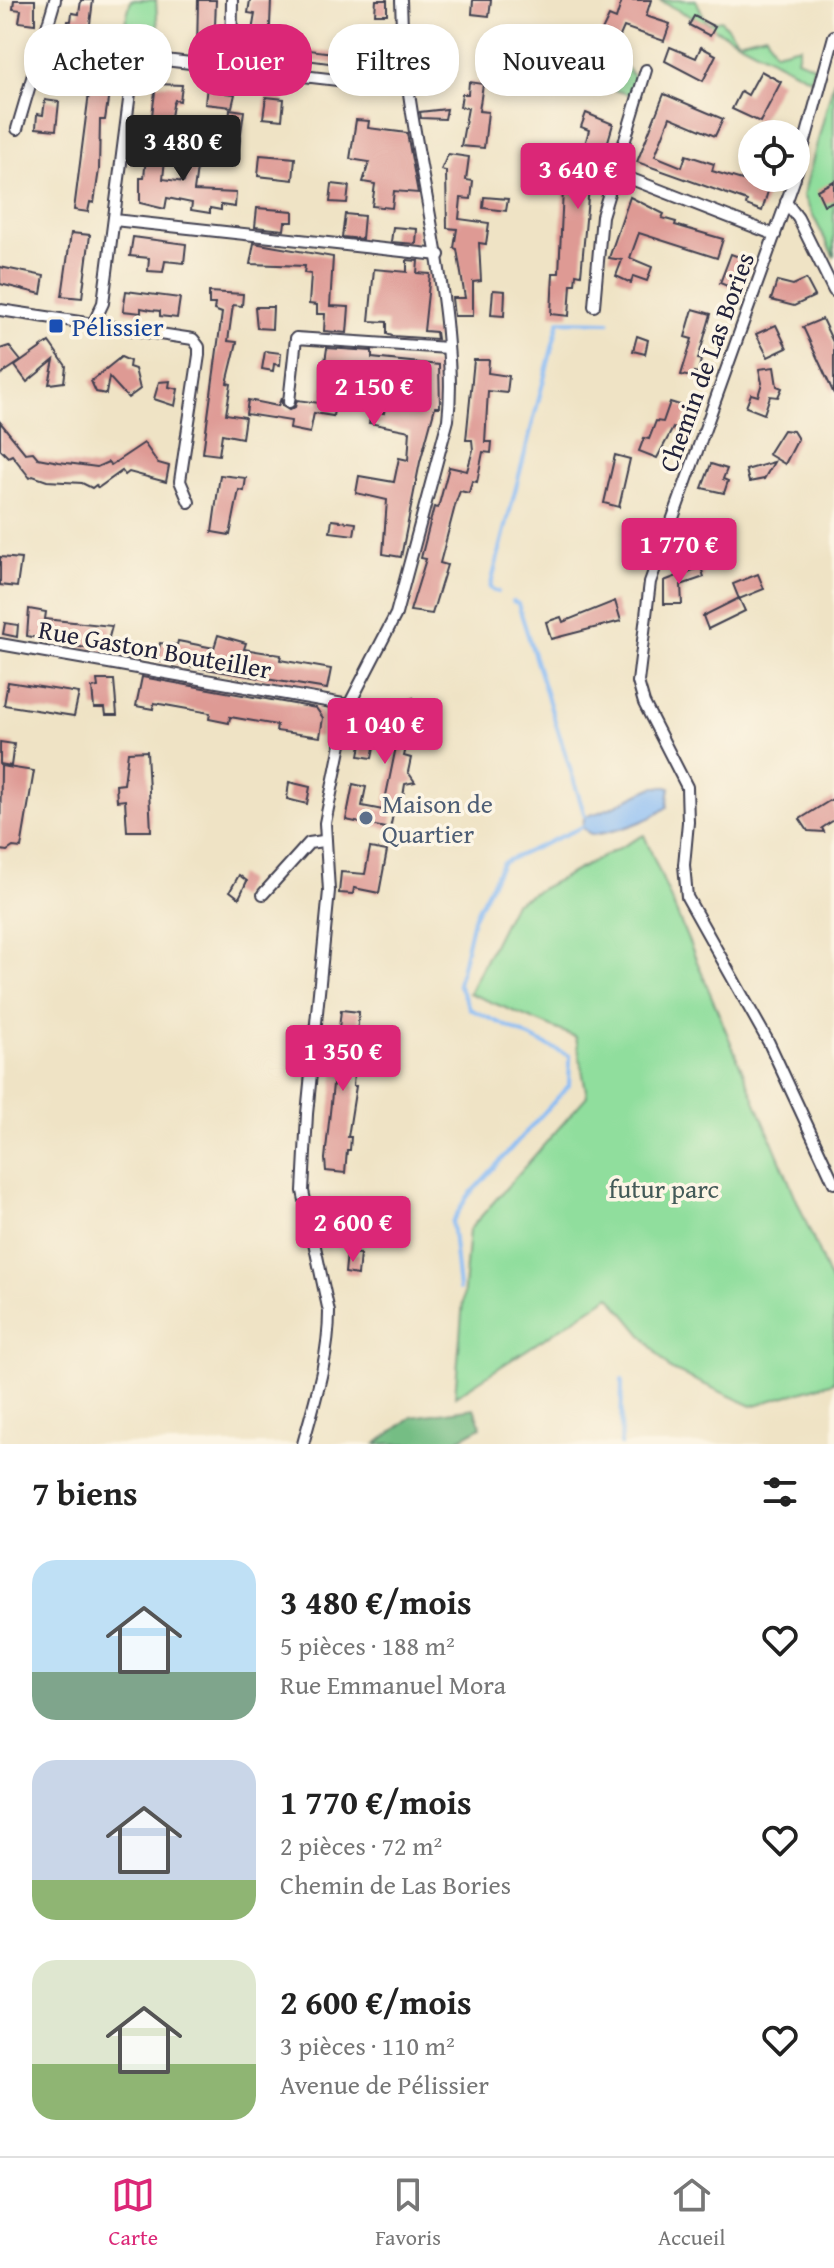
<!DOCTYPE html>
<html lang="fr">
<meta charset="utf-8">
<style>
:root{--surface:#fff;--page:#f6f6f6;--text:#222;--muted:#767676;--line:#e0e0e0;--accent:#db2777}
body{margin:0;font-family:"Gentium Book Plus",serif;background:var(--page);color:var(--text);height:100vh;display:flex;flex-direction:column;font-size:30px;white-space:nowrap}
*{box-sizing:border-box;margin:0}
p{font-size:26px;color:var(--muted)}
.icon{flex:none;width:44px;height:44px;fill:none;stroke:currentColor;stroke-width:2;stroke-linecap:round;stroke-linejoin:round}
.map{position:relative;height:1444px;overflow:hidden}
.side{display:flex;flex-direction:column;background:var(--surface);flex:1}
.side>*{flex:none}
.guide{position:absolute;left:24px;top:24px;width:786px;height:72px;display:flex;gap:16px}
.controls{position:absolute;left:738px;top:120px;display:grid;gap:16px}
.controls a{display:grid;place-items:center;width:72px;height:72px;border-radius:50%;background:var(--surface);box-shadow:0 4px 12px #0003;font-size:40px}
.price{position:absolute;translate:-50% -68px;padding:0 18px;border-radius:8px;background:var(--accent);color:#fff;font-size:26px;line-height:52px;filter:drop-shadow(0 2px 4px #0008)}
.price::after{content:'';position:absolute;left:50%;top:48px;width:24px;height:18px;margin-left:-12px;background:inherit;clip-path:polygon(0 0,100% 0,50% 100%)}
.price.current{background:#222;color:#fff}
ul{padding:0;list-style:none}
li{display:flex;align-items:center;gap:24px;height:200px;padding:0 32px}
li span{display:grid;place-items:center;flex:none;width:224px;height:160px;border-radius:24px;color:#555}
li>.icon{margin-inline-start:auto}
span .icon{width:96px;height:96px;fill:#fffc;stroke-width:1}
li b{font-size:34px}
h2{display:flex;justify-content:space-between;align-items:center;height:96px;padding:0 32px;font-size:34px}
.chip{padding:0 28px;border-radius:32px;background:var(--surface);box-shadow:0 4px 12px #0003;font-size:28px;line-height:72px}
.chip.current{background:var(--accent);color:#fff}
.tab-bar{display:flex;justify-content:space-around;align-items:center;height:112px;border-top:2px solid var(--line);background:var(--surface);font-size:22px;color:var(--muted)}
.tab-bar a{display:grid;justify-items:center;gap:4px}
.tab-bar .current{color:var(--accent)}
.map>svg:first-child{display:block}
.green{fill:#90de9d;stroke:#59806c;stroke-width:2}
.forest{fill:#74bd84;stroke:#4b7060;stroke-width:2}
.water{fill:#87bbf5;stroke:#546e98;stroke-width:2}
.lines{fill:none;stroke-linecap:round;stroke-linejoin:round}
.stream{stroke:#87bbf5;stroke-width:4}
.building{fill:#de9a94}
.minor-casing{stroke:#413f50;stroke-width:14}
.minor{stroke:#fff;stroke-width:10}
.transit-dot{fill:#1a4fb4;stroke:#fcf5e5;stroke-width:3}
.service-dot{fill:#5c6f8a;stroke:#fcf5e5;stroke-width:3}
.labels{text-anchor:middle;dominant-baseline:central;stroke-width:7;stroke-linejoin:round;paint-order:stroke}
.transit-label{font-size:26px;fill:#164399;stroke:#fcf5e5;text-anchor:start}
.street-label{font-size:26px;fill:#22223b;stroke:#fcf5e5}
.service-label{font-size:26px;fill:#4e5e75;stroke:#fcf5e5;text-anchor:start}
.park-label{font-size:26px;fill:#435a58;stroke:#fcf5e5}
</style>
<div class="map">
<svg width="834" height="1444" viewBox="0 0 834 1444">
<rect width="100%" height="100%" fill="#fcf5e5"/>
<filter id="ink" filterUnits="userSpaceOnUse"><feTurbulence type="fractalNoise" baseFrequency=".0125" numOctaves="2"/><feDisplacementMap in="SourceGraphic" scale="16" xChannelSelector="R" yChannelSelector="G"/><feConvolveMatrix kernelMatrix="1 2 1 2 8 2 1 2 1" color-interpolation-filters="sRGB"/></filter>
<filter id="wash" filterUnits="userSpaceOnUse"><feTurbulence type="fractalNoise" baseFrequency=".006" numOctaves="4" result="noise"/><feDisplacementMap in="SourceGraphic" scale="32" xChannelSelector="R" yChannelSelector="G"/><feGaussianBlur stdDeviation="1.8" result="paint"/><feColorMatrix in="noise" values="0 0 0 0 0 0 0 0 0 0 0 0 0 0 0 0 0 1.4 0 .05"/><feComposite in="paint" operator="in"/></filter>
<g filter="url(#wash)">
<rect width="100%" height="100%" fill="#efe3c5"/>
<g class="green">
<path d="M131 0H156L159 48 119 45Z"/>
<path d="M659 0H696L707 23 721 20 738 41 766 34 775 52 800 46 797 59 814 66 810 79Z"/>
<path d="M586 39 624 54 626 66 635 79 633 95 572 80Z"/>
<path d="M834 80V257L803 196Z"/>
<path d="M644 835 834 1289V1382L752 1406 670 1369 610 1296 455 1396 469 1230 587 1096 576 1037 469 993 514 903Z"/>
</g>
<path class="forest" d="M474 1408 481 1427 450 1444H376L412 1417Z"/>
<path class="water" d="M654 787H670L667 807C648 822 615 832 591 835L582 827 585 816C609 812 631 796 654 787Z"/>
<g class="lines">
<g class="stream">
<path d="M598 52 623 64"/>
<path d="M498 592 490 588 559 321 609 322"/>
<path d="M513 601 518 604 585 816"/>
<path d="M459 1289 452 1222 468 1196 569 1085 570 1056 470 1009 458 984 473 919 502 863 582 827"/>
<path d="M621 1444 622 1379"/>
</g>
</g>
<g id="blocks">
<g class="building">
<path d="M14 0H35V24L19 22 21 10 13 9Z"/>
<path d="M81 0H93L88 40 66 38 68 21H71L72 13 79 14Z"/>
<path d="M198 0H216L214 52H197Z"/>
<path d="M250 0H271L269 50 249 48 255 14 248 13Z"/>
<path d="M376 0H387V14H375Z"/>
<path d="M473 0H491L489 16 472 14Z"/>
<path d="M622 0H651L646 16 670 24 664 41 624 27 614 50 596 43 609 16 616 19Z"/>
<path d="M694 16 715 27 710 36 689 25Z"/>
<path d="M344 34 371 38 369 57 390 60 389 71 276 56 277 46 342 54Z"/>
<path d="M451 47 453 67 431 64V60L418 61 417 51Z"/>
<path d="M670 47 696 58 701 47 716 55 703 81 665 61Z"/>
<path d="M53 61 71 63 69 82 49 80Z"/>
<path d="M93 62 121 66 112 73 105 120H100L99 170 94 203 90 202 88 212 74 210Z"/>
<path d="M761 71 781 82 760 122 732 109 741 91 748 95Z"/>
<path d="M469 82 483 84 479 111 488 112 484 148 461 146 468 108 460 107 462 94H468Z"/>
<path d="M156 84 182 85 180 101 175 100 173 105 168 134 150 131Z"/>
<path d="M207 85 227 87 226 93 235 94 232 107 205 104Z"/>
<path d="M664 94 723 119 715 136 670 117 655 156 682 167 686 155 714 164 712 171 742 180 743 175 772 178 762 211 746 205 747 201 637 162Z"/>
<path d="M266 97 284 99 282 120 263 118Z"/>
<path d="M45 100 59 102 56 130 36 128 37 114 43 115Z"/>
<path d="M230 109 244 111 239 147 228 145Z"/>
<path d="M447 109 445 119 421 118 420 112Z"/>
<path d="M586 113 613 124 594 189 589 187 581 275 576 274 575 284H571L569 316 551 314 553 273H559L563 190 573 156 581 159 589 130 581 127Z"/>
<path d="M356 120 369 121 368 128 407 133 418 193 394 191 392 208 372 206 375 184 363 182 369 162 350 159Z"/>
<path d="M200 142 221 144 219 162 198 160 194 191 236 193 235 207 221 205V210L210 208V213L191 210 192 203 167 198 165 209 140 203V178H144L146 157 165 159 163 179 184 182 193 148H199Z"/>
<path d="M448 154 469 157 466 180 473 181 471 199 461 198 459 219 489 223 486 244 479 243 481 281 473 282V316H454L452 298H465L457 249 454 248 457 229 447 228 446 171 441 170Z"/>
<path d="M260 155 295 158 293 180 258 176Z"/>
<path d="M834 181V201L824 205 817 190Z"/>
<path d="M332 184 349 186 347 203 330 202Z"/>
<path d="M484 197 508 199 506 211 483 208Z"/>
<path d="M630 197 664 214 662 218 676 222 675 225 723 239 717 258 639 233 630 258 652 267 647 281 633 276 631 283 616 276 622 260 609 258Z"/>
<path d="M257 208 293 211V222H285L284 230 255 227Z"/>
<path d="M345 214 364 216 362 239 342 237Z"/>
<path d="M393 227 417 229 416 244 391 242Z"/>
<path d="M71 233 90 235 82 298 62 296Z"/>
<path d="M133 237 186 244 184 263 165 261 163 272 148 271 149 258 130 256Z"/>
<path d="M254 243 333 257 330 306 349 307 347 333 324 331 325 314H317V305L309 304 311 274 304 273 305 266 250 264Z"/>
<path d="M731 254 747 260 739 282 735 280 732 288 720 283Z"/>
<path d="M407 260 418 261 417 273 430 274 424 331 436 332 437 339 392 336 387 334V322L369 321 374 269 407 272Z"/>
<path d="M0 267 44 276 41 294 0 284Z"/>
<path d="M806 279 815 296 794 306 771 300 777 281 793 285Z"/>
<path d="M493 290 505 291 504 316 491 315Z"/>
<path d="M126 291 180 298 177 318 160 316V311L151 310 141 308V313L123 311Z"/>
<path d="M209 292 243 294 242 306 233 305 228 341 237 342 227 383 231 384 226 414 245 417 242 438 222 434 219 455 203 453 222 313 214 310 215 304H209Z"/>
<path d="M255 307H273L272 329 257 328Z"/>
<path d="M693 309 711 314 698 359 701 360 698 373 694 372 693 377 681 375 692 339 685 337Z"/>
<path d="M822 319 834 344V394L803 327Z"/>
<path d="M776 325 787 348 768 357 756 334Z"/>
<path d="M637 336 648 340 645 354 633 351Z"/>
<path d="M49 342 66 366 64 382 49 384 54 360 27 382 15 366Z"/>
<path d="M9 346 21 361 0 375V349Z"/>
<path d="M327 348 372 351V358L439 365 440 407H435L420 462 401 557 383 554 387 500 356 493 359 476 394 482 399 458 408 460 410 431 369 423 372 411 384 413 386 399 419 400 422 377 410 376 411 372 359 367 355 395 337 393 333 416 314 413 310 433 290 429 291 421 246 414 248 400 278 406 281 398 282 406 289 410 295 407 297 400 319 403Z"/>
<path d="M265 351 281 353 280 365 274 364 273 371 262 369Z"/>
<path d="M121 357 130 361 129 367 135 369 140 389 128 398 109 377 106 394 96 392 91 381Z"/>
<path d="M474 360H489L488 373 509 376 507 393 488 391 485 442H492L491 453 483 452 477 482 472 481 469 493 460 491 456 502 440 563 447 565 432 614 410 611 426 559 421 558 434 507 438 508 449 467 467 471 473 450 472 440H466Z"/>
<path d="M774 367 777 386 782 388 778 397 770 396 764 414 746 407 751 394 758 396 762 383 759 369Z"/>
<path d="M170 381 169 387 178 389 175 406 154 399 159 382Z"/>
<path d="M670 402 689 408 680 431 673 428 657 458 639 451 644 438 649 439 656 421 663 422Z"/>
<path d="M0 422 25 453 33 452 38 458 59 462 97 467 108 462 111 465 144 443 158 463 169 466 166 482 129 472 125 475 122 471 98 488 96 485 92 488 82 483 47 481 33 476 30 478 12 455 8 457 0 449Z"/>
<path d="M783 430 793 431 798 439 785 464 768 454Z"/>
<path d="M615 455 630 459 619 507 604 503Z"/>
<path d="M774 462 764 479 749 482 746 470Z"/>
<path d="M711 464 727 469 723 479 728 481 724 493 702 488Z"/>
<path d="M220 475 246 478 244 491 239 490 230 535 212 532Z"/>
<path d="M332 520 356 523 354 535 330 532Z"/>
<path d="M0 557 21 559 17 587 0 585Z"/>
<path d="M701 567 704 577 681 585 682 604H664V581Z"/>
<path d="M758 574 764 589 739 599 733 584Z"/>
<path d="M739 598 745 611 708 629 703 616Z"/>
<path d="M615 601 621 621 551 639 546 622 561 617 563 622Z"/>
<path d="M29 609 46 612 45 619 112 626 105 652 27 636Z"/>
<path d="M5 623 18 625 17 637 3 634Z"/>
<path d="M218 635 246 643 244 649 281 655 280 660 331 669 327 689 157 661 160 643 177 645 178 641 214 648Z"/>
<path d="M142 677 316 708 323 718 320 737 276 731 277 725 230 717 229 723 209 719 210 713 154 703 153 709 136 706Z"/>
<path d="M97 680H114L117 715H106L105 708H94L92 688 98 687Z"/>
<path d="M8 682 79 693 74 716 4 705Z"/>
<path d="M413 698 418 716 413 718 404 756 411 758 408 772 415 782 405 784 402 802 396 800 390 829 346 820 353 784 366 787 362 806 383 810 397 742 376 738 372 758 359 756 365 720 393 725 389 711Z"/>
<path d="M0 742 14 744 11 766 0 764Z"/>
<path d="M147 751 151 831H127L125 800 117 801 116 785 124 784 128 752Z"/>
<path d="M1 766 34 771 21 848 13 847 7 851 0 850Z"/>
<path d="M289 782 310 787 307 804 287 799Z"/>
<path d="M834 798V820L822 828 824 832 808 831 800 819Z"/>
<path d="M370 848 387 851 379 893 354 888 353 894 339 893 341 872 365 874Z"/>
<path d="M239 875 247 881 239 898 230 891Z"/>
<path d="M341 1010 359 1012 357 1035H361L360 1047H356L353 1086H356L348 1137H351L350 1150H347L345 1173 326 1171 325 1159Z"/>
<path d="M347 1253 360 1254 358 1275 345 1273Z"/>
</g>
</g>
</g>
<g filter="url(#ink)">
<use href="#blocks" fill-opacity="0" stroke="#413f50" stroke-width="2"/>
<g class="lines">
<g class="minor-casing">
<g id="minor">
<path d="M231 67 232 0"/>
<path d="M17 129 55 0"/>
<path d="M616 173 775 235"/>
<path d="M796 174 834 36"/>
<path d="M795 178 650 582 638 682 644 703 687 787 688 822 684 865 687 897 769 1043 834 1183"/>
<path d="M786 202 798 218 834 291"/>
<path d="M114 220 439 255"/>
<path d="M594 306 602 216 646 70"/>
<path d="M0 310 193 339 199 347V355L180 481 189 502"/>
<path d="M94 322 103 303 132 77 156 59 389 86 409 83"/>
<path d="M289 402 296 338 448 348"/>
<path d="M0 644 349 705"/>
<path d="M263 894 309 843 323 841"/>
<path d="M303 1444C315 1400 329 1357 329 1312L303 1191 307 1114 329 891 325 823 349 705 396 614 448 420C452 387 449 355 446 322 435 215 403 108 401 0"/>
</g>
</g>
<use href="#minor" class="minor"/>
</g>
</g>
<rect class="transit-dot" x="48" y="318" width="16" height="16" rx="4"/>
<circle class="service-dot" cx="366" cy="818" r="8"/>
<g class="labels">
<g class="transit-label">
<text x="72" y="326">Pélissier</text>
</g>
<g class="street-label">
<text transform="translate(706 362) rotate(-70)">Chemin de Las Bories</text>
<text transform="translate(155 649) rotate(10)">Rue Gaston Bouteiller</text>
</g>
<g class="service-label">
<text x="382" y="803">Maison de<tspan x="382" dy="30">Quartier</tspan></text>
</g>
<g class="park-label">
<text x="664" y="1188">futur parc</text>
</g>
</g>
</svg>
<div class="controls">
<a><svg class="icon" aria-label="locate" viewBox="0 0 24 24"><circle cx="12" cy="12" r="6"/><path d="M12 2v4M12 18v4M2 12h4M18 12h4"/></svg></a>
</div>
<b class="price current" style="left:183px;top:183px">3 480 €</b>
<b class="price" style="left:578px;top:211px">3 640 €</b>
<b class="price" style="left:374px;top:428px">2 150 €</b>
<b class="price" style="left:679px;top:586px">1 770 €</b>
<b class="price" style="left:385px;top:766px">1 040 €</b>
<b class="price" style="left:343px;top:1093px">1 350 €</b>
<b class="price" style="left:353px;top:1264px">2 600 €</b>
<div class="guide">
<a class="chip">Acheter</a>
<a class="chip current">Louer</a>
<a class="chip">Filtres</a>
<a class="chip">Nouveau</a>
</div>
</div>
<section class="side">
<h2>7 biens<svg class="icon" aria-label="filters" viewBox="0 0 24 24"><path d="M4 7h16M4 17h16"/><circle cx="9" cy="7" r="2"/><circle cx="15" cy="17" r="2"/></svg></h2>
<ul>
<li><span style="background:linear-gradient(#bfe0f5 70%,#7fa58c 0)"><svg class="icon" aria-label="home" viewBox="0 0 24 24"><path d="M3 11l9-7 9 7M6 9v11h12V9"/></svg></span><div><b>3 480 €/mois</b><p>5 pièces · 188 m²</p><p>Rue Emmanuel Mora</p></div><svg class="icon" aria-label="heart" viewBox="0 0 24 24"><path d="M12 20l-8-8c-3-5 5-10 8-4 3-6 11-1 8 4z"/></svg></li>
<li><span style="background:linear-gradient(#c9d6e8 75%,#8fb573 0)"><svg class="icon" aria-label="home" viewBox="0 0 24 24"><path d="M3 11l9-7 9 7M6 9v11h12V9"/></svg></span><div><b>1 770 €/mois</b><p>2 pièces · 72 m²</p><p>Chemin de Las Bories</p></div><svg class="icon" aria-label="heart" viewBox="0 0 24 24"><path d="M12 20l-8-8c-3-5 5-10 8-4 3-6 11-1 8 4z"/></svg></li>
<li><span style="background:linear-gradient(#dfe7d0 65%,#8fb573 0)"><svg class="icon" aria-label="home" viewBox="0 0 24 24"><path d="M3 11l9-7 9 7M6 9v11h12V9"/></svg></span><div><b>2 600 €/mois</b><p>3 pièces · 110 m²</p><p>Avenue de Pélissier</p></div><svg class="icon" aria-label="heart" viewBox="0 0 24 24"><path d="M12 20l-8-8c-3-5 5-10 8-4 3-6 11-1 8 4z"/></svg></li>
</ul>
</section>
<nav class="tab-bar">
<a class="current"><svg class="icon" aria-label="map" viewBox="0 0 24 24"><path d="M3 6l6-2 6 2 6-2v14l-6 2-6-2-6 2zM9 4v14M15 6v14"/></svg>Carte</a>
<a><svg class="icon" aria-label="saved" viewBox="0 0 24 24"><path d="M7 4h10v16l-5-4-5 4z"/></svg>Favoris</a>
<a><svg class="icon" aria-label="home" viewBox="0 0 24 24"><path d="M3 11l9-7 9 7M6 9v11h12V9"/></svg>Accueil</a>
</nav>
